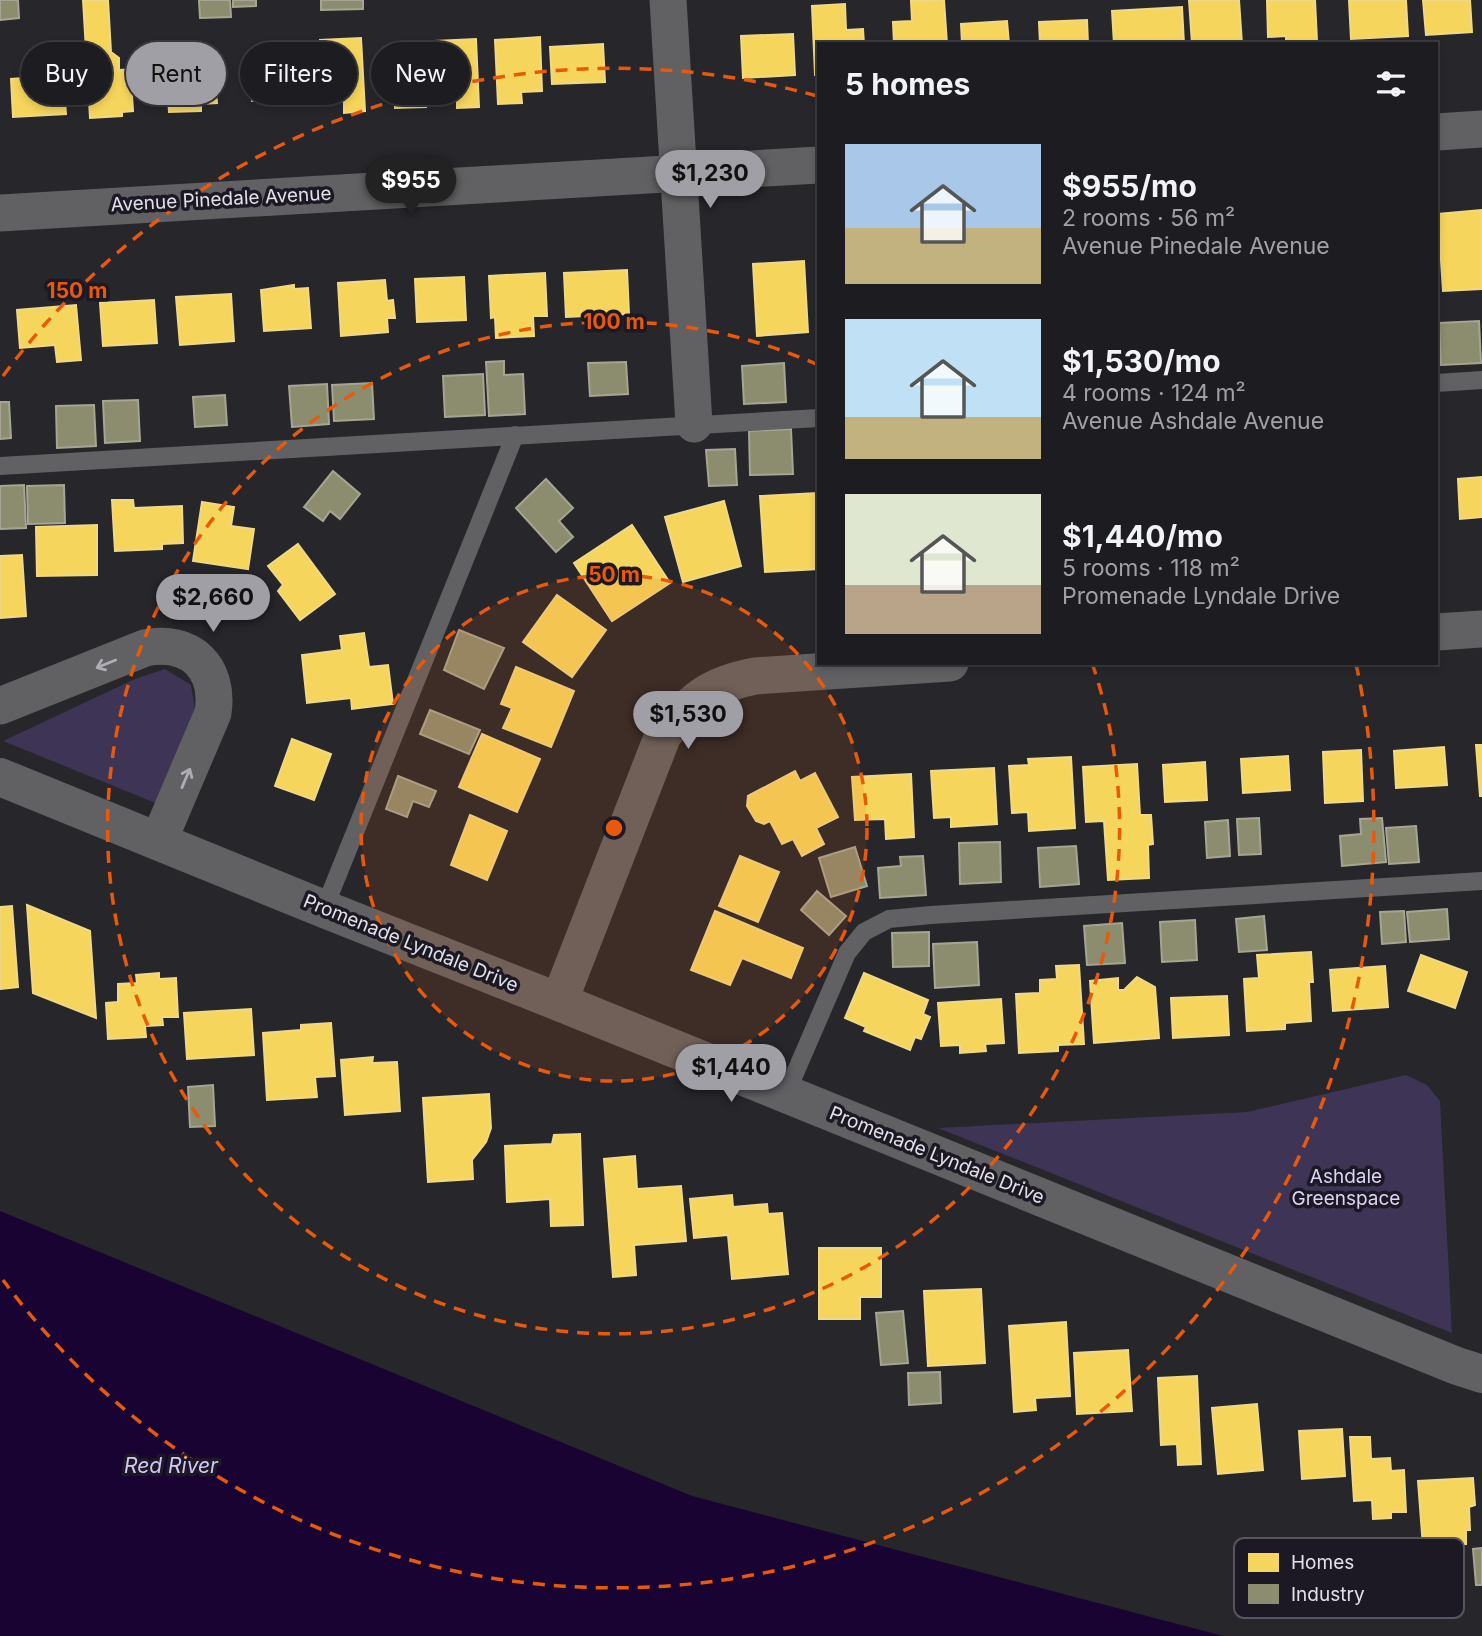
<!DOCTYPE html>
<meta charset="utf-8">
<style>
:root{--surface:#1d1c20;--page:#2a292d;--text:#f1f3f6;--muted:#a0a1a5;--line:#3b3a3e;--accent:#a19fa6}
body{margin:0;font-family:Inter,sans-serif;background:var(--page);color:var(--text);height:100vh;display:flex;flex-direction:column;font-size:26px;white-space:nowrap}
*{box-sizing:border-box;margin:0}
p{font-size:23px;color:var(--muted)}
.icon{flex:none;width:38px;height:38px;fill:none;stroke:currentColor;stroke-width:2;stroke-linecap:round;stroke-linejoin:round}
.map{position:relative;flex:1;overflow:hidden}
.side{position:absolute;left:817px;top:42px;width:621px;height:623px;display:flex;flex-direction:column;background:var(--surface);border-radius:0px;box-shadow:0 4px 10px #0003,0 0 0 2px var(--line)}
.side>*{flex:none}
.guide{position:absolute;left:21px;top:42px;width:665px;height:63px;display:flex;gap:14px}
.price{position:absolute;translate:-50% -60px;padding:0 16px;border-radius:24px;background:var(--accent);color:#111;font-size:23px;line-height:46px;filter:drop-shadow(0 2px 4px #0008)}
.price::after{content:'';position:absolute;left:50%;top:42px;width:21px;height:16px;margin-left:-10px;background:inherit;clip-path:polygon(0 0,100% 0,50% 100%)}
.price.active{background:#222;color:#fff}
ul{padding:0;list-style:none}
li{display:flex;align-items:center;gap:21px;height:175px;padding:0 28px}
li span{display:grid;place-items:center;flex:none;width:196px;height:140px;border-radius:0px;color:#555}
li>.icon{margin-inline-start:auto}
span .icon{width:84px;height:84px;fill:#fffc;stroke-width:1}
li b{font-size:30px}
h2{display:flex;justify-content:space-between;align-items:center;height:84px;padding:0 28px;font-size:30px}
.chip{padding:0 24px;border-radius:32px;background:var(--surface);box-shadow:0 4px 10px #0003,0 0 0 2px var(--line);font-size:24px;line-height:63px}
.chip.active{background:var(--accent);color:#111}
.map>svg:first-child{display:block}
.green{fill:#3e3455}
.water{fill:#180332}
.homes{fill:#f6d55c;stroke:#f0d886;stroke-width:2}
.industry{fill:#8c8c6e;stroke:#a6a593;stroke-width:2}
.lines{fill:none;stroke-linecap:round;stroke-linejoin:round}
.service{stroke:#616163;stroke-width:18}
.minor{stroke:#616163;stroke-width:37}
.tertiary{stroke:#616163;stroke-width:38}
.oneway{stroke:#aeadb3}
.ring{fill:none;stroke:#e8590c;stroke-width:3.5;stroke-dasharray:12 9}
.labels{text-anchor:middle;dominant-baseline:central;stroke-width:7;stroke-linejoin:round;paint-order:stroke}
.street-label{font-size:19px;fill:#e2e0e8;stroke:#1c1924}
.park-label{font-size:19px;fill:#ddd3f8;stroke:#1c1924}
.water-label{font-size:21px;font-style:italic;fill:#d5c5fd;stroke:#1c1924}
.key{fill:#1c1924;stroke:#57555f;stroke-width:2}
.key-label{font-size:19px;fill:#e2e0e8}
.centre{fill:#e8590c;stroke:#1c1924;stroke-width:3.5}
.ring-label{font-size:21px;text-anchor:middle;font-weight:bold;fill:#e8590c;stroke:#1c1924;stroke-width:7;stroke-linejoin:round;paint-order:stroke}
</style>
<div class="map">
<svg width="1482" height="1636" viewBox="0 0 1482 1636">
<rect width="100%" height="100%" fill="#27262b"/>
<g class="green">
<path d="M165 669 191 685 196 715 158 804 3 741 135 679Z"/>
<path d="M1406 1075 1427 1085 1440 1101 1452 1333 938 1128 1247 1112Z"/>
</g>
<path class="water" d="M0 1211 692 1496 1223 1636H0Z"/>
<g class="homes">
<path d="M83 0H108L111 52 119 58V70L151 68 153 94 132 95 133 111 122 112V116L90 118Z"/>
<path d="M944 0 947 44H894L893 22 912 21 911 1Z"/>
<path d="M1189 0H1239L1242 44H1192Z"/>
<path d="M1267 0H1315L1317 41 1286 42V36L1268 37Z"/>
<path d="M1349 0H1406L1408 36 1351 39Z"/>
<path d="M1423 0H1470L1472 32 1426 35Z"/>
<path d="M845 4 846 30 863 29 864 44H819V75H815L812 6Z"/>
<path d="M1182 7 1184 44H1114L1112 11Z"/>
<path d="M1087 20 1088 44H1040L1039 22Z"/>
<path d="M1007 21 1009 44H962L961 24Z"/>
<path d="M793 34 795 75 743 78 741 36Z"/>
<path d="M540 37 542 91 521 92 522 103 498 104 495 40Z"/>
<path d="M361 38 365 111 344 113V101L323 102 320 40Z"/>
<path d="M476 39 479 107 457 108V94L438 95 435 41Z"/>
<path d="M603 44 605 82 552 84 550 47Z"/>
<path d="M424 49 426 107 395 108V99H386L385 50Z"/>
<path d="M293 57 295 91 279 92V100L252 101 249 59Z"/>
<path d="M214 63 217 103 201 104V111L169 112 166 66Z"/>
<path d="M63 75 66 114 13 117 11 79Z"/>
<path d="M1482 210V289L1443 291 1438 214Z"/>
<path d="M804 261 808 332 757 336 753 264Z"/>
<path d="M627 270 629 314 566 317 564 273Z"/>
<path d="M545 273 547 316H533L534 336 496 338 495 317 491 318 489 276Z"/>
<path d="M464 277 466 320 417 322 415 279Z"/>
<path d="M385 280 387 301 393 300 395 318H387L388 332 341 336 338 283Z"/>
<path d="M294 285V289L308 288 311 328 264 331 261 290Z"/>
<path d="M231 294 234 341 180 345 176 297Z"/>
<path d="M154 300 157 343 103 346 100 303Z"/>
<path d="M76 305 81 360 57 362 55 345 20 348 17 310Z"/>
<path d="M1482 477V517L1460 519 1458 479Z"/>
<path d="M817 493 819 569 765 572 760 496Z"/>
<path d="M112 500H133L134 508 182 506 183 543 162 544V549L115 551Z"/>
<path d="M724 501 741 566 683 582 665 517Z"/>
<path d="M202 502 234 507 231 526 254 529 248 569 193 561Z"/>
<path d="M97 525V575L37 576 36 527Z"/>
<path d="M632 525 670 583 612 621 574 563Z"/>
<path d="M298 544 335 594 300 620 278 591 283 585 268 566Z"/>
<path d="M22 555 26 616 0 618V556Z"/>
<path d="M557 595 606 630 572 677 523 642Z"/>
<path d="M364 633 369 667 388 665 393 704 352 709 351 698 307 703 302 655 342 650 340 636Z"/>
<path d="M516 667 574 691 551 747 503 728 512 708 501 704Z"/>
<path d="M482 734 540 759 517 812 459 787Z"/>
<path d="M292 739 331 754 314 800 275 786Z"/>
<path d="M1476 745H1482V796H1480Z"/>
<path d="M1444 747 1447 785 1396 788 1394 751Z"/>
<path d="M1361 750 1363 801 1325 803 1323 752Z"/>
<path d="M1288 756 1290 790 1243 793 1241 759Z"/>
<path d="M1071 757 1075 828 1029 831 1028 812 1012 813 1009 766 1029 765 1028 759Z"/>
<path d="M1205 762 1207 800 1165 802 1163 765Z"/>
<path d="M1137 764 1140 815H1151L1153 844 1148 845 1149 878 1108 880 1104 821 1086 822 1083 767Z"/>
<path d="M994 768 997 824 951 827V817L934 818 931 771Z"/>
<path d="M795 771 800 781 815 773 838 817 816 828 824 844 802 856 793 839 782 844 770 821 764 824 756 821 747 806 748 796Z"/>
<path d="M911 774 914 837 886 839 885 819 855 820 852 777Z"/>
<path d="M470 815 507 831 487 880 451 865Z"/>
<path d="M740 856 779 872 758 922 719 906Z"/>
<path d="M27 905 90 931 96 1018 33 993Z"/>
<path d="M12 906 18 987 0 989V907Z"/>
<path d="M715 911 803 948 791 978 742 958 730 985 691 970Z"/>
<path d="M1311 952 1313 982H1309L1311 1021 1285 1023V1029L1247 1031 1244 979 1259 978 1257 955Z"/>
<path d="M1421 955 1467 972 1455 1008 1408 991Z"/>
<path d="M1079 965 1084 1044 1058 1045V1051L1019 1053 1016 994 1040 993V980L1057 979 1056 966Z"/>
<path d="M1385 966 1388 1007 1333 1011 1330 970Z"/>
<path d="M159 973V979L176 978 178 1017H162L163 1025 145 1026 146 1037 108 1039 106 1003 118 1002V984L137 983 136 975Z"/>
<path d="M864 973 928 1000 923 1014 930 1017 921 1039 915 1037 910 1050 864 1031 866 1027 845 1018Z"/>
<path d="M1137 977 1155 987 1159 1038 1094 1043 1090 981 1118 978V990H1124Z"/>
<path d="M1227 996 1229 1035 1173 1038 1171 998Z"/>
<path d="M1001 999 1004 1043 985 1044 986 1051 960 1053V1045L941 1046 938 1003Z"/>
<path d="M251 1009 254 1055 187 1059 184 1013Z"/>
<path d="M331 1023 335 1076 315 1077 317 1097 267 1100 263 1033 301 1030V1025Z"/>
<path d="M373 1057 372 1063 397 1062 400 1111 345 1115 341 1060Z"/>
<path d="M489 1094 491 1128 486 1142 472 1160 473 1179 428 1182 423 1098Z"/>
<path d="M580 1134 583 1225 551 1226 550 1199 507 1202 505 1146 552 1144 554 1135Z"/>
<path d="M635 1156 637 1189 681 1186 686 1241 634 1245 636 1275 613 1277 604 1159Z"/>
<path d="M732 1195 733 1207 767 1204 768 1214 782 1213 788 1274 732 1279 728 1235 694 1238 690 1199Z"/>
<path d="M819 1248H881V1297H860V1319H819Z"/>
<path d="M981 1289 985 1363 928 1366 924 1291Z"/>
<path d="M1066 1322 1070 1396 1035 1398 1036 1410 1014 1412 1009 1326Z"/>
<path d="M1128 1350 1132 1411 1077 1414 1074 1353Z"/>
<path d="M1197 1376 1201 1464 1178 1465 1177 1444 1161 1445 1158 1378Z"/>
<path d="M1257 1404 1263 1470 1218 1474 1212 1408Z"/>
<path d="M1342 1429 1345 1476 1302 1479 1299 1431Z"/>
<path d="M1350 1437H1370L1371 1459 1390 1458 1391 1471 1404 1470 1406 1512H1391V1518L1373 1519 1372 1500 1354 1501Z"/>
<path d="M1473 1478 1475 1505 1469 1507 1470 1530H1466V1544L1423 1547 1418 1481Z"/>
</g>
<g class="industry">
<path d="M0 0H18L19 18 0 20Z"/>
<path d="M199 0H230L231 17 200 18Z"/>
<path d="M233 0H256V6L233 7Z"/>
<path d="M321 0H363V9L321 10Z"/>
<path d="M1479 321 1481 363 1441 365 1439 323Z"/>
<path d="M504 361V375L523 374 525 414 489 416 486 362Z"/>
<path d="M626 362 628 394 590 396 588 363Z"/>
<path d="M784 363 786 402 744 404 742 366Z"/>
<path d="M483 374 485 415 445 417 443 376Z"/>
<path d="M372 383 374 419 334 421 332 385Z"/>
<path d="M327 384 329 424 292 427 289 386Z"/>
<path d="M225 395 227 425 195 427 193 397Z"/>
<path d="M138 400 140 441 105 443 103 401Z"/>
<path d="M0 402H9L11 438 0 439Z"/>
<path d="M94 405 96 446 57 448 56 406Z"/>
<path d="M791 429 793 474 750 475 749 431Z"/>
<path d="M735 449 737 485 709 486 706 450Z"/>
<path d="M333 471 360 494 340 519 330 511 323 521 304 507Z"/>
<path d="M546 479 573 508 559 521 573 537 556 552 516 508Z"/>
<path d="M24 485 26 528 0 529V486Z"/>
<path d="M64 485 65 523 28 524 27 486Z"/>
<path d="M459 630 504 648 484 689 444 670Z"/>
<path d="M430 710 480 730 469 754 420 734Z"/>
<path d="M398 776 436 791 429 807 413 801 407 817 386 809Z"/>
<path d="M1259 818 1261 854 1239 855 1237 819Z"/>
<path d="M1382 818 1386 862 1342 866 1340 836 1361 834 1360 819Z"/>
<path d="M1228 820 1230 856 1207 858 1205 822Z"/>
<path d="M1416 826 1419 862 1389 864 1386 828Z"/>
<path d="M1000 842 1001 882 960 884 959 843Z"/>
<path d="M1076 846 1079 884 1040 887 1038 848Z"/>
<path d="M855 847 867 886 831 897 819 858Z"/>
<path d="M923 856 926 895 880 898 878 868 901 866 900 857Z"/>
<path d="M817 891 846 916 829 935 801 910Z"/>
<path d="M1447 909 1449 939 1410 942 1407 912Z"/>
<path d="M1404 911 1406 942 1382 944 1380 912Z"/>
<path d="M1264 916 1267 950 1239 952 1236 919Z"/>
<path d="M1195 920 1197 960 1162 962 1160 922Z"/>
<path d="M1122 923 1125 963 1087 965 1084 926Z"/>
<path d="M929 932V966L893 967 892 933Z"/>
<path d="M977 942 979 985 935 988 933 944Z"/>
<path d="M213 1085 215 1126 190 1127 188 1087Z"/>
<path d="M903 1311 908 1363 881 1365 876 1313Z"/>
<path d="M940 1372 941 1403 909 1405 908 1373Z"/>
<path d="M1482 1548V1585H1476L1473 1549Z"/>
</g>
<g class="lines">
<g class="service">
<path d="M1437 383 1482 380"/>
<path d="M0 466 819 418"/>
<path d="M324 909 515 435"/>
<path d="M786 1094 847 953 864 932 889 919 931 915 1482 881"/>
</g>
<g class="minor">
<path d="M668 0 694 424"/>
<path d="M1437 132 1482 129"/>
<path d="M0 213 819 165"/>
<path d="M1437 632 1482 629"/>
<path d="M0 706 145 648C190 639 220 667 213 713L159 840"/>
<path d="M559 1002 663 735C693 700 708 685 755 676L950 663"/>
</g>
<path class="tertiary" d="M0 777 324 909 559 1002 1457 1366 1482 1374"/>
</g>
<defs><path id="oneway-shaft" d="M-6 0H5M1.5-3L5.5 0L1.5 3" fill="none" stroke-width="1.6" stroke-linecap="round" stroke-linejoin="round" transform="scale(1.75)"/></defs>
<g class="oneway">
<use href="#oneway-shaft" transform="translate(106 664) rotate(158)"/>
<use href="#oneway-shaft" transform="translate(186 778) rotate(-67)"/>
</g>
<circle cx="614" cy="828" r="253" fill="#e8590c" fill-opacity=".12"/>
<g class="ring">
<circle cx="614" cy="828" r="253"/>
<path d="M1092 663A506 506 0 1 1 816 364"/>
<path d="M3 376A760 760 0 0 1 817 96M1356 664A760 760 0 0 1 3 1280"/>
</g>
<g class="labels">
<g class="street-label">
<text transform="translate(221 199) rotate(-3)">Avenue Pinedale Avenue</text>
<text transform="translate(411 943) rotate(22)">Promenade Lyndale Drive</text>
<text transform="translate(937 1155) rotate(22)">Promenade Lyndale Drive</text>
</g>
<g class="park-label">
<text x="1346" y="1176">Ashdale<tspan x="1346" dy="22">Greenspace</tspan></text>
</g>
<g class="water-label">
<text x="171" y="1465">Red River</text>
</g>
</g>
<rect x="1234" y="1538" width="230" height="80" rx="10" class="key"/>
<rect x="1248" y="1553" width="31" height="19" fill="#f6d55c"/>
<rect x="1248" y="1584" width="31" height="20" fill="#8c8c6e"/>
<g class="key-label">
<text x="1291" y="1569">Homes</text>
<text x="1291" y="1601">Industry</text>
</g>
<circle cx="614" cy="828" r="10" class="centre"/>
<g class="ring-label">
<text x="77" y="298">150 m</text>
<text x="614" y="329">100 m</text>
<text x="614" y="582">50 m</text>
</g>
</svg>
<b class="price" style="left:710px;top:210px">$1,230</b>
<b class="price active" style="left:411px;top:217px">$955</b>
<b class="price" style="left:213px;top:634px">$2,660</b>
<b class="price" style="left:688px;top:751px">$1,530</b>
<b class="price" style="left:731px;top:1104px">$1,440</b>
<div class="guide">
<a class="chip">Buy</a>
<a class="chip active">Rent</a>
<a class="chip">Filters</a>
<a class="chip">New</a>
</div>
<section class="side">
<h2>5 homes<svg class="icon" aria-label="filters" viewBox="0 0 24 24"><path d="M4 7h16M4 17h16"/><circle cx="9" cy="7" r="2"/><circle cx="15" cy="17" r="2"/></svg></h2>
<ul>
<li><span style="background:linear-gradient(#a9c7e8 60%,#c2b280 0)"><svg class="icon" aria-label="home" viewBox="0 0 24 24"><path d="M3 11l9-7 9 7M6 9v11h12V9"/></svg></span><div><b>$955/mo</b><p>2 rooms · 56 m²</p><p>Avenue Pinedale Avenue</p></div></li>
<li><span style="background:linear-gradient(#bfe0f5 70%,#c2b280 0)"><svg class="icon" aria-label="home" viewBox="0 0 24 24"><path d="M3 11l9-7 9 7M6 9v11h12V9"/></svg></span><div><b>$1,530/mo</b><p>4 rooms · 124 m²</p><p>Avenue Ashdale Avenue</p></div></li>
<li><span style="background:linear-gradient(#dfe7d0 65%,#b9a48a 0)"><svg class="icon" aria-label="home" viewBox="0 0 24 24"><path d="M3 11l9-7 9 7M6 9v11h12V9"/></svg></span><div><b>$1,440/mo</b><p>5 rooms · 118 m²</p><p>Promenade Lyndale Drive</p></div></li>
</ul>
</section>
</div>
